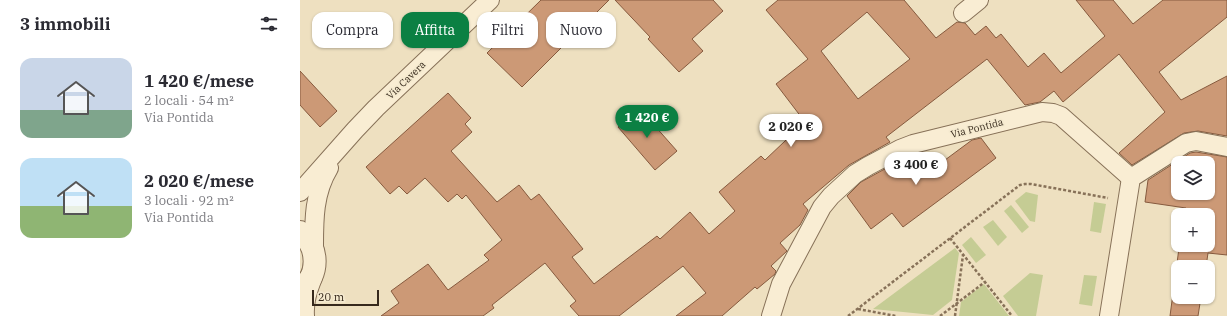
<!DOCTYPE html>
<html lang="it">
<meta charset="utf-8">
<style>
:root{--surface:#fff;--page:#f2f2f3;--text:#2b2b33;--muted:#7c7c81;--accent:#0b8043}
body{margin:0;font-family:"IBM Plex Serif",serif;background:var(--page);color:var(--text);height:100vh;display:flex;flex-direction:column;font-size:15px;white-space:nowrap}
*{box-sizing:border-box;margin:0}
p{font-size:13px;color:var(--muted)}
.icon{flex:none;width:22px;height:22px;fill:none;stroke:currentColor;stroke-width:2;stroke-linecap:round;stroke-linejoin:round}
.map{position:relative;flex:1;overflow:hidden}
.side{display:flex;flex-direction:column;background:var(--surface);width:300px}
.side>*{flex:none}
.banner{position:absolute;left:12px;top:12px;width:380px;height:36px;display:flex;gap:8px}
.controls{position:absolute;left:871px;top:156px;display:grid;gap:8px}
.controls a{display:grid;place-items:center;width:44px;height:44px;border-radius:8px;background:var(--surface);box-shadow:0 1px 3px #0004;font-size:20px}
.scale{position:absolute;left:12px;bottom:10px;width:67px;box-sizing:border-box;padding-left:4px;border:2px solid #36291c;border-top:0;font-size:11px;line-height:14px;white-space:nowrap;color:#36291c;-webkit-text-stroke:3px #f5eacf;paint-order:stroke}
.price{position:absolute;translate:-50% -34px;padding:0 9px;border-radius:14px;background:#fff;color:#222;font-size:13px;line-height:26px;filter:drop-shadow(0 1px 2px #0008)}
.price::after{content:'';position:absolute;left:50%;top:24px;width:12px;height:9px;margin-left:-6px;background:inherit;clip-path:polygon(0 0,100% 0,50% 100%)}
.price.on{background:var(--accent);color:#fff}
ul{padding:0;list-style:none}
li{display:flex;align-items:center;gap:12px;height:100px;padding:0 20px}
li span{display:grid;place-items:center;flex:none;width:112px;height:80px;border-radius:12px;color:#555}
li>.icon{margin-inline-start:auto}
span .icon{width:48px;height:48px;fill:#fffc;stroke-width:1}
li b{font-size:17px}
h2{display:flex;justify-content:space-between;align-items:center;height:48px;padding:0 20px;font-size:17px}
.tag{padding:0 14px;border-radius:12px;background:var(--surface);box-shadow:0 1px 3px #0004;font-size:14px;line-height:36px}
.tag.on{background:var(--accent);color:#fff}
main{display:flex;flex:1;min-height:0}
.map>svg:first-child{display:block}
.green{fill:#c5cc94}
.building{fill:#cc9976;stroke:#865a3e;fill-rule:evenodd}
.lines{fill:none;stroke-linecap:round;stroke-linejoin:round}
.minor-casing{stroke:#877158;stroke-width:20}
.tertiary-casing{stroke:#877158;stroke-width:24}
.path{stroke:#877158;stroke-width:2.5;stroke-dasharray:3 2;stroke-linecap:butt}
.minor{stroke:#f9edd3;stroke-width:18}
.tertiary{stroke:#f9edd3;stroke-width:22}
.labels{text-anchor:middle;dominant-baseline:central;stroke-width:3.5;stroke-linejoin:round;paint-order:stroke}
.street-label{font-size:10px;fill:#36291c;stroke:#f5eacf}
</style>
<main>
<section class="side">
<h2>3 immobili<svg class="icon" aria-label="filters" viewBox="0 0 24 24"><path d="M4 7h16M4 17h16"/><circle cx="9" cy="7" r="2"/><circle cx="15" cy="17" r="2"/></svg></h2>
<ul>
<li><span style="background:linear-gradient(#c9d6e8 65%,#7fa58c 0)"><svg class="icon" aria-label="home" viewBox="0 0 24 24"><path d="M3 11l9-7 9 7M6 9v11h12V9"/></svg></span><div><b>1 420 €/mese</b><p>2 locali · 54 m²</p><p>Via Pontida</p></div></li>
<li><span style="background:linear-gradient(#bfe0f5 60%,#8fb573 0)"><svg class="icon" aria-label="home" viewBox="0 0 24 24"><path d="M3 11l9-7 9 7M6 9v11h12V9"/></svg></span><div><b>2 020 €/mese</b><p>3 locali · 92 m²</p><p>Via Pontida</p></div></li>
</ul>
</section>
<div class="map">
<svg width="927" height="316" viewBox="0 0 927 316">
<rect width="100%" height="100%" fill="#eee0c0"/>
<g class="green">
<path d="M726 192 738 195 735 222 730 221 715 201Z"/>
<path d="M794 202 806 204 801 233 790 231Z"/>
<path d="M711 205 729 227 722 233 704 211Z"/>
<path d="M693 220 707 237 698 246 683 227Z"/>
<path d="M671 237 686 255 676 263 662 245Z"/>
<path d="M655 248 659 253 652 300 633 315 573 309Z"/>
<path d="M730 273 743 275 736 316H718L703 296Z"/>
<path d="M784 275 797 276 792 306 779 304Z"/>
<path d="M684 284 709 316H659L661 302Z"/>
</g>
<g class="building">
<path d="M241 0H309L222 87 187 53Z"/>
<path d="M315 0H413L423 11 392 39 403 51 379 72 348 39 350 37Z"/>
<path d="M478 0H604L636 38 657 22 665 23 675 35 686 26 696 38 701 34 728 67 744 53 761 73 805 36 776 0H813L833 24 863 0H927V17L859 72 881 100 927 76V136L898 131 884 133 832 165 819 153 865 112 819 54 763 102 754 91 740 102 725 105 687 59 586 137 590 142 549 165 503 204 508 210 500 225 480 243 487 251 471 266 476 271 475 274 457 289 455 287 422 316H376L406 293 383 266 319 316H279L270 306 276 301 245 263 192 305 194 308 183 316H81L99 303 91 291 128 264 148 290 189 260 184 255 202 240 166 195 162 199 157 194 148 202 125 178 107 194 99 186 90 194 66 167 148 93 171 118 165 124 172 132 151 151 197 202 219 185 231 200 239 194 283 249 272 257 294 284 357 236 360 239 390 212 409 234 435 211 419 192 461 156 465 160 505 122 476 84 508 59 466 10ZM567 12 610 59 558 99 521 51Z"/>
<path d="M0 71 37 111 20 127 0 105Z"/>
<path d="M339 108 377 151 355 170 318 127Z"/>
<path d="M681 138 696 158 603 227 592 213 571 229 547 196 561 182 603 159 618 180 672 140Z"/>
<path d="M896 152 927 157V255L908 253 906 267H878V297H901L898 316H870L879 248 875 247 878 236V245H908V215H884L886 208 845 202 848 180 890 153ZM878 163H908V193H878Z"/>
</g>
<g class="lines">
<g class="minor-casing">
<g id="minor">
<path d="M663 13 679 0"/>
<path d="M0 192 55 130 76 108 190 0"/>
<path d="M14 252C14 223 13 194 29 168"/>
<path d="M471 316 481 284 522 207 531 196 555 174 568 166 600 149 613 144 742 112 753 113 761 116 831 178"/>
<path d="M809 316 831 178 886 143 896 141 927 147"/>
</g>
</g>
<g class="tertiary-casing">
<g id="tertiary">
<path d="M0 232C19 246 20 276 0 290"/>
<path d="M3 316C2 301 6 290 11 277"/>
</g>
</g>
<g class="path">
<path d="M650 238 712 316"/>
<path d="M558 309 596 316"/>
<path d="M548 316 720 185 725 184H731L808 198"/>
<path d="M640 316 685 282"/>
<path d="M655 316 663 255"/>
</g>
<use href="#minor" class="minor"/>
<use href="#tertiary" class="tertiary"/>
</g>
<g class="labels">
<g class="street-label">
<text transform="translate(106 80) rotate(-44)">Via Cavera</text>
<text transform="translate(677 128) rotate(-14)">Via Pontida</text>
</g>
</g>
</svg>
<div class="controls">
<a><svg class="icon" aria-label="layers" viewBox="0 0 24 24"><path d="M12 4l9 5-9 5-9-5zM3 14l9 5 9-5"/></svg></a>
<a>+</a>
<a>−</a>
</div>
<div class="scale">20 m</div>
<b class="price on" style="left:347px;top:139px">1 420 €</b>
<b class="price" style="left:491px;top:148px">2 020 €</b>
<b class="price" style="left:616px;top:186px">3 400 €</b>
<div class="banner">
<a class="tag">Compra</a>
<a class="tag on">Affitta</a>
<a class="tag">Filtri</a>
<a class="tag">Nuovo</a>
</div>
</div>
</main>
